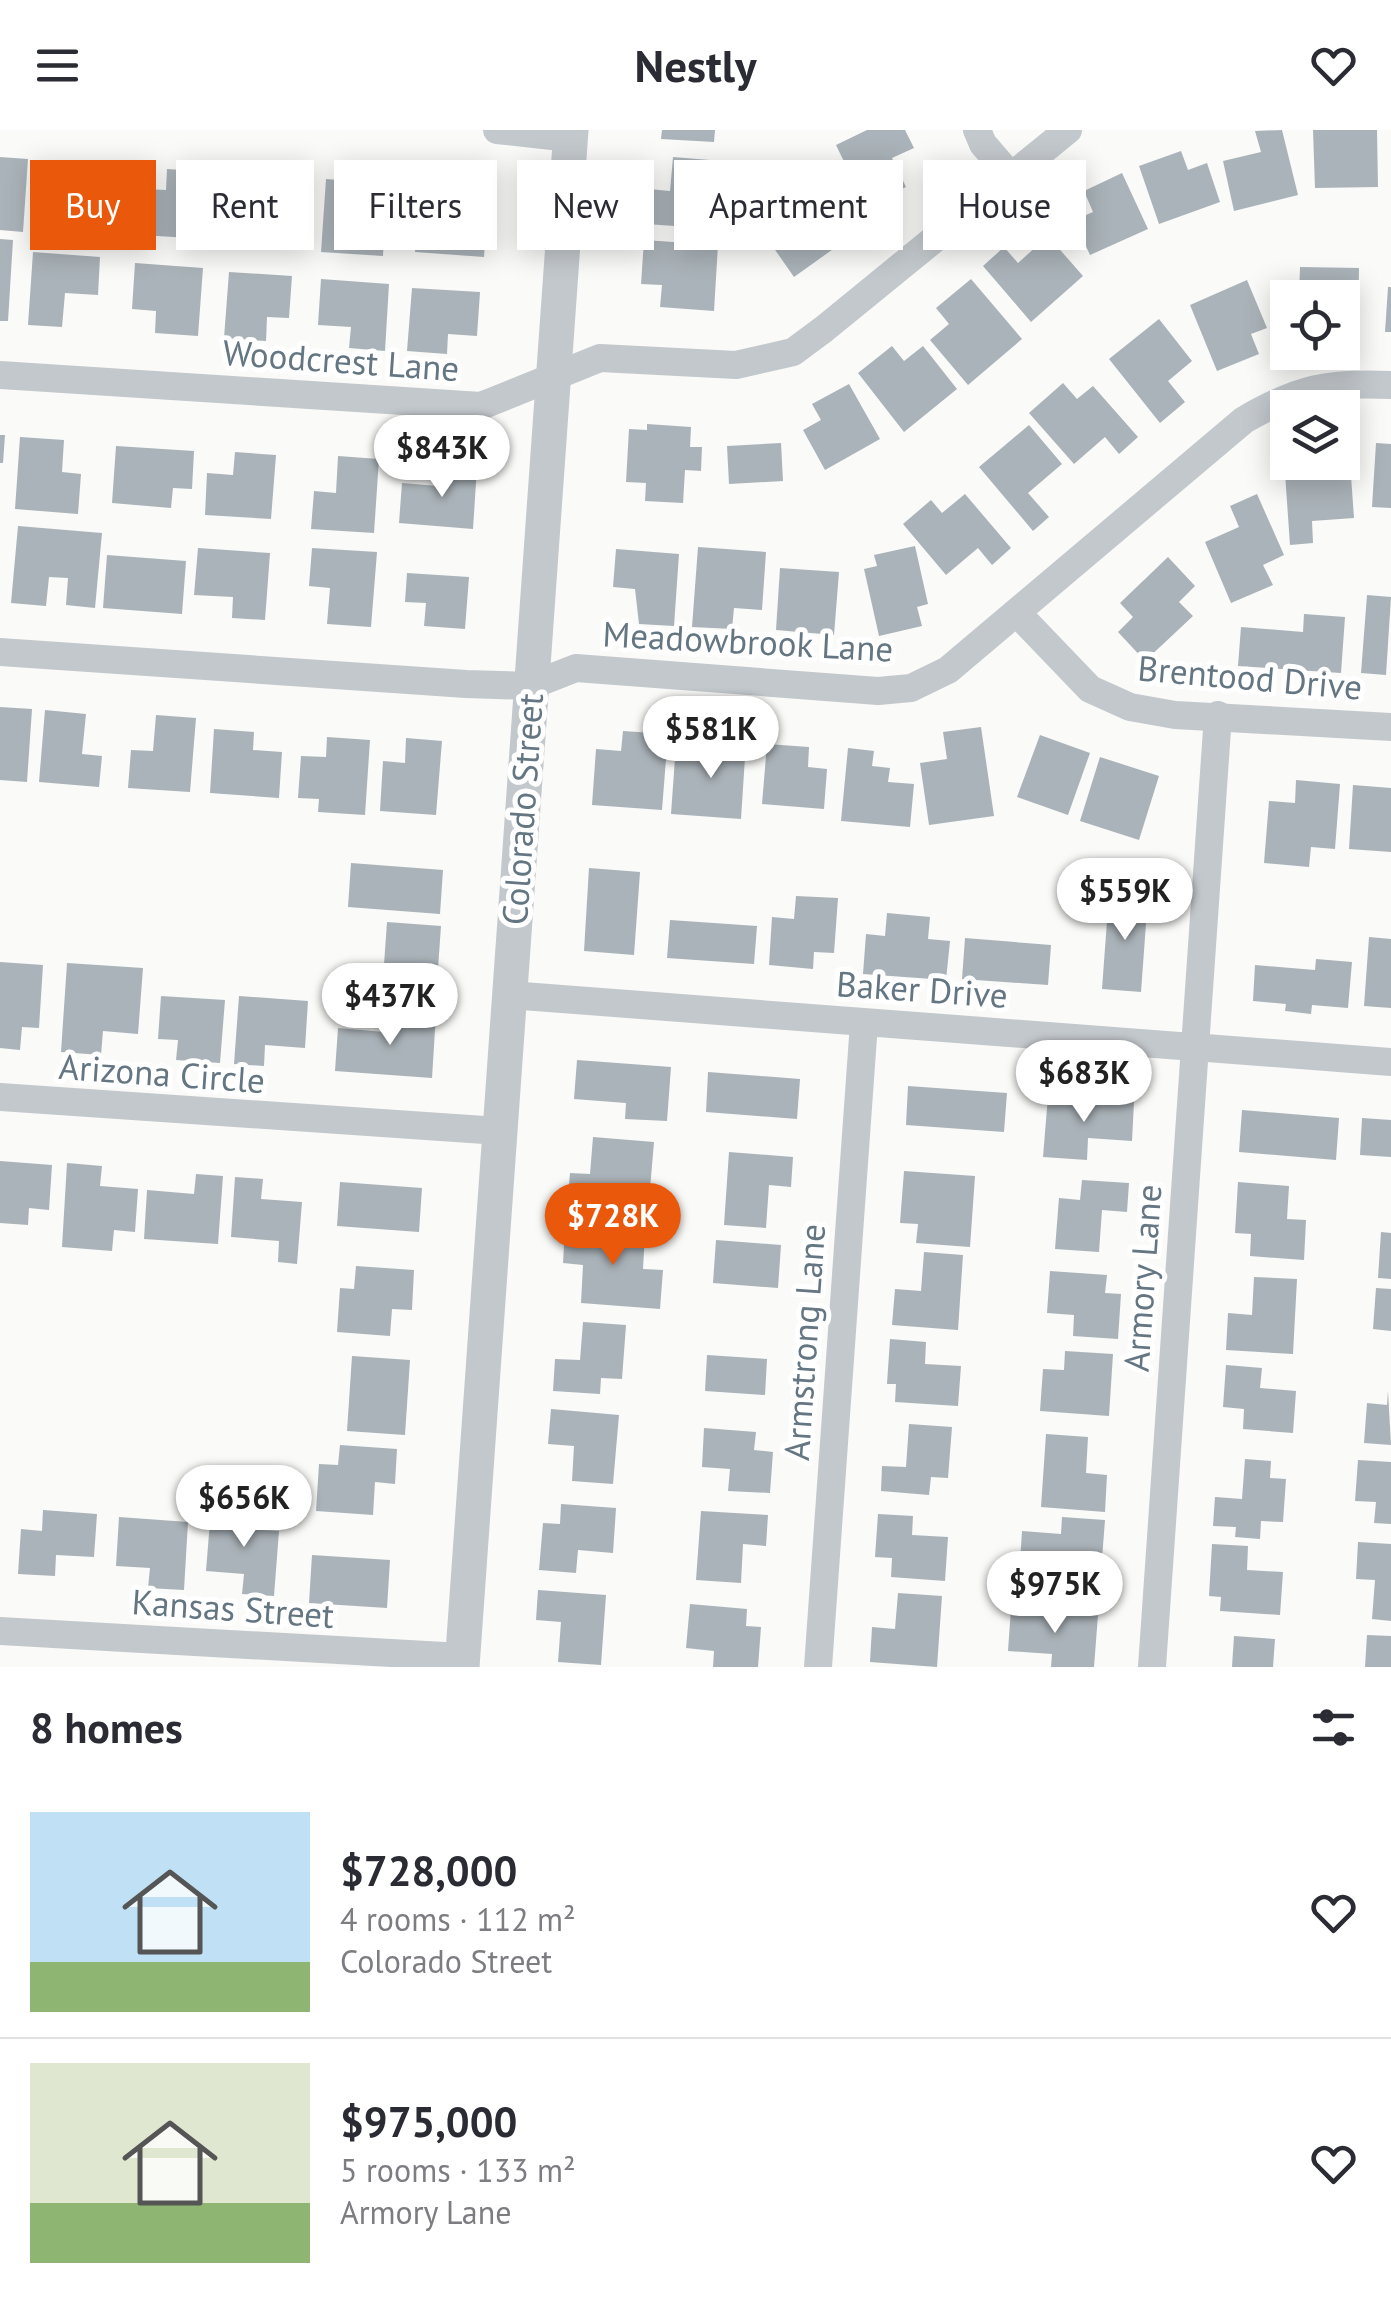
<!DOCTYPE html>
<meta charset="utf-8">
<style>
:root{--surface:#fff;--page:#f7f7f7;--text:#2b2b33;--muted:#7c7c81;--line:#e1e1e2;--accent:#ea580c}
body{margin:0;font-family:"PT Sans",sans-serif;background:var(--page);color:var(--text);height:100vh;display:flex;flex-direction:column;font-size:38px;white-space:nowrap}
*{box-sizing:border-box;margin:0}
p{font-size:32px;color:var(--muted)}
.icon{flex:none;width:55px;height:55px;fill:none;stroke:currentColor;stroke-width:2;stroke-linecap:round;stroke-linejoin:round}
.map{position:relative;height:1537px;overflow:hidden}
.details{display:flex;flex-direction:column;background:var(--surface);flex:1}
.details>*{flex:none}
.top-card{position:absolute;left:30px;top:30px;width:1332px;height:90px;display:flex;gap:20px}
.fabs{position:absolute;left:1270px;top:150px;display:grid;gap:20px}
.fabs a{display:grid;place-items:center;width:90px;height:90px;border-radius:0px;background:var(--surface);box-shadow:0 5px 25px #0003;font-size:50px}
.price{position:absolute;translate:-50% -85px;padding:0 22px;border-radius:35px;background:#fff;color:#222;font-size:32px;line-height:65px;filter:drop-shadow(0 2px 5px #0008)}
.price::after{content:'';position:absolute;left:50%;top:60px;width:30px;height:22px;margin-left:-15px;background:inherit;clip-path:polygon(0 0,100% 0,50% 100%)}
.price.selected{background:var(--accent);color:#fff}
ul{padding:0;list-style:none}
li{display:flex;align-items:center;gap:30px;height:250px;padding:0 30px}
li+li{border-top:2px solid var(--line)}
li span{display:grid;place-items:center;flex:none;width:280px;height:200px;border-radius:0px;color:#555}
li>.icon{margin-inline-start:auto}
span .icon{width:120px;height:120px;fill:#fffc;stroke-width:1}
li b{font-size:42px}
h2{display:flex;justify-content:space-between;align-items:center;height:120px;padding:0 30px;font-size:42px}
.chip{padding:0 35px;border-radius:0px;background:var(--surface);box-shadow:0 5px 25px #0003;font-size:35px;line-height:90px}
.chip.selected{background:var(--accent);color:#fff}
header{display:flex;justify-content:space-between;align-items:center;height:130px;padding:0 30px;background:var(--surface);font-size:45px;font-weight:700}
.map>svg:first-child{display:block}
.building{fill:#aab3b9}
.lines{fill:none;stroke-linecap:round;stroke-linejoin:round}
.minor{stroke:#c3c8cc;stroke-width:28}
.tertiary{stroke:#c3c8cc;stroke-width:35}
.labels{text-anchor:middle;dominant-baseline:central;stroke-width:10;stroke-linejoin:round;paint-order:stroke}
.street-label{font-size:35px;fill:#657683;stroke:#fff}
</style>
<header><svg class="icon" aria-label="menu" viewBox="0 0 24 24"><path d="M4 6h16M4 12h16M4 18h16"/></svg>Nestly<svg class="icon" aria-label="heart" viewBox="0 0 24 24"><path d="M12 20l-8-8c-3-5 5-10 8-4 3-6 11-1 8 4z"/></svg></header>
<div class="map">
<svg width="1391" height="1537" viewBox="0 0 1391 1537">
<rect width="100%" height="100%" fill="#fafaf8"/>
<g class="building">
<path d="M662 0H715L714 12 661 9Z"/>
<path d="M867 0H905L914 18 892 28 906 57 866 77 836 15Z"/>
<path d="M1282 0 1298 65 1234 81 1223 31 1261 22 1255 1Z"/>
<path d="M1313 0H1377L1378 57 1315 58Z"/>
<path d="M1181 21 1188 40 1207 33 1220 72 1159 94 1139 36Z"/>
<path d="M0 27 28 29 23 102 0 100Z"/>
<path d="M673 27 722 31 717 99 646 94 649 59 670 61Z"/>
<path d="M39 33 79 36 78 56 112 59 109 106 34 100Z"/>
<path d="M167 39 211 42 206 109 141 105 144 59 166 60Z"/>
<path d="M1122 43 1148 99 1090 125 1074 90 1093 82 1084 61Z"/>
<path d="M234 44 256 45 254 68 297 71 293 117 229 112Z"/>
<path d="M326 49 367 52 365 85 385 87 383 126 321 122Z"/>
<path d="M813 54 850 107 794 147 757 94Z"/>
<path d="M420 57 458 59 457 81 487 83 484 127 415 122Z"/>
<path d="M1048 106 1083 146 1031 192 983 136 1004 117 1018 133Z"/>
<path d="M0 109 13 110 8 191H0Z"/>
<path d="M644 110 718 115 714 181 660 177 662 155 641 154Z"/>
<path d="M33 122 100 127 98 165 65 163 62 197 28 195Z"/>
<path d="M135 133 203 138 198 206 155 203 156 181 132 179Z"/>
<path d="M1300 137 1359 138 1358 196H1342V168H1299Z"/>
<path d="M229 142 292 146 289 188 267 187 266 211 224 208Z"/>
<path d="M321 149 389 154 385 221 349 218 351 197 318 195Z"/>
<path d="M971 149 1022 209 968 255 930 210 949 194 936 178Z"/>
<path d="M1247 150 1267 198 1251 204 1259 224 1217 241 1190 175Z"/>
<path d="M1388 157H1391V202H1385Z"/>
<path d="M412 158 480 162 477 206 448 204 447 224 407 221Z"/>
<path d="M1159 189 1192 231 1168 251 1185 272 1160 293 1109 229Z"/>
<path d="M892 216 904 231 923 216 957 259 904 302 858 243Z"/>
<path d="M1063 253 1077 269 1093 256 1138 307 1119 324 1105 307 1074 334 1029 283Z"/>
<path d="M849 254 880 309 825 340 803 300 821 290 812 274Z"/>
<path d="M647 294 691 297 690 317H702L701 341 685 340 683 373 645 371 646 353 626 352 629 299 647 300Z"/>
<path d="M1029 295 1062 334 1028 363 1049 387 1033 401 979 337Z"/>
<path d="M0 305H5L3 333H0Z"/>
<path d="M20 307 64 310 62 342 81 344 78 384 15 379Z"/>
<path d="M781 313 783 351 729 354 727 316Z"/>
<path d="M1376 313 1391 314V378L1372 377Z"/>
<path d="M116 316 194 321 192 359 173 358 171 378 112 373Z"/>
<path d="M1342 317H1349L1354 388 1312 391 1313 413 1290 415 1285 343 1323 340V332H1342Z"/>
<path d="M235 322 276 325 271 389 205 385 207 343 233 345Z"/>
<path d="M338 326 379 329 374 403 311 399 314 361 336 363Z"/>
<path d="M439 334 477 337 473 399 399 393 402 353 438 356Z"/>
<path d="M965 364 1011 418 992 435 978 418 946 445 903 394 931 370 942 383Z"/>
<path d="M1257 364 1284 425 1263 435 1273 455 1231 473 1205 412 1239 397 1230 376Z"/>
<path d="M18 396 102 403 95 478 66 475 68 448 49 447 46 476 11 473Z"/>
<path d="M915 416 928 474 917 477 922 496 879 506 864 439 877 436 874 425Z"/>
<path d="M698 417 766 422 762 480 734 478 732 499 692 497Z"/>
<path d="M198 418 270 423 265 490 232 488 233 467 194 465Z"/>
<path d="M312 418 377 422 371 497 327 494 330 458 309 456Z"/>
<path d="M616 419 679 424 674 496 639 494 635 459 613 457Z"/>
<path d="M107 425 186 431 182 484 103 478Z"/>
<path d="M1168 427 1195 456 1179 472 1193 486 1145 531 1118 502 1133 487 1120 473Z"/>
<path d="M780 438 839 442 834 505 776 500Z"/>
<path d="M407 443 469 447 465 499 424 496 426 473 405 472Z"/>
<path d="M1367 465 1391 467 1386 545 1361 543Z"/>
<path d="M1304 484 1345 487 1341 543 1238 536 1241 497 1303 502Z"/>
<path d="M0 577 32 579 27 652 0 650Z"/>
<path d="M45 580 86 584 82 624 102 626 99 657 39 652Z"/>
<path d="M156 585 196 588 190 662 128 658 131 620 153 621Z"/>
<path d="M981 597 994 686 929 695 920 633 947 629 943 602Z"/>
<path d="M214 599 254 602 253 620 282 622 279 668 210 663Z"/>
<path d="M623 601 668 604 662 680 592 675 596 619 621 621Z"/>
<path d="M1040 605 1090 623 1068 685 1017 667Z"/>
<path d="M327 607 370 610 365 685 318 682 319 669 298 668 301 626 326 627Z"/>
<path d="M406 608 442 611 436 685 380 681 383 631 405 633Z"/>
<path d="M699 609 746 612 741 689 671 684 675 628 698 630Z"/>
<path d="M767 614 809 617 808 637 827 639 824 679 762 674Z"/>
<path d="M848 618 874 621 872 636 890 638 888 652 914 654 910 697 841 691Z"/>
<path d="M1100 627 1159 646 1139 710 1080 691Z"/>
<path d="M1296 650 1340 654 1335 719 1311 717 1309 737 1264 733 1269 671 1295 673Z"/>
<path d="M1353 655 1391 658V722L1349 719Z"/>
<path d="M351 733 443 740 440 784 348 777Z"/>
<path d="M589 738 640 742 634 825 584 821Z"/>
<path d="M1109 764 1148 766 1141 862 1102 859Z"/>
<path d="M796 766 838 768 834 823 814 822 813 839 769 835 772 787 794 789Z"/>
<path d="M887 783 930 787 928 809 950 811 946 850 863 844 866 804 885 806Z"/>
<path d="M670 790 757 796 754 834 667 828Z"/>
<path d="M387 792 441 796 436 867 382 863Z"/>
<path d="M1369 807 1391 809V878L1364 876Z"/>
<path d="M965 808 1051 815 1048 855 962 849Z"/>
<path d="M1316 829 1352 832 1348 878 1312 875 1311 884 1285 881 1286 874 1253 871 1255 835 1315 840Z"/>
<path d="M0 832 43 835 39 898 22 897 20 920 0 918Z"/>
<path d="M67 833 143 838 138 904 103 901 101 925 61 922Z"/>
<path d="M161 866 225 870 220 933 176 930 178 910 158 909Z"/>
<path d="M239 866 308 871 305 918 265 915 264 936 234 934Z"/>
<path d="M397 881 436 884 432 948 335 941 338 898 396 903Z"/>
<path d="M577 930 671 937 667 991 625 989 626 973 574 969Z"/>
<path d="M708 942 800 949 797 989 706 982Z"/>
<path d="M908 956 1007 963 1004 1002 906 995Z"/>
<path d="M1048 966 1134 972 1132 1011 1088 1008 1087 1030 1043 1027Z"/>
<path d="M1242 980 1339 988 1336 1030 1239 1022Z"/>
<path d="M1362 988 1391 990V1027L1360 1025Z"/>
<path d="M593 1007 654 1012 650 1059 610 1056 608 1080 567 1077 570 1043 590 1044Z"/>
<path d="M729 1022 793 1027 791 1057 769 1055 766 1098 724 1095Z"/>
<path d="M0 1031 52 1035 49 1080 29 1078 28 1095 0 1093Z"/>
<path d="M67 1033 102 1036 100 1056 138 1059 135 1102 114 1100 112 1121 62 1117Z"/>
<path d="M904 1041 975 1046 970 1117 916 1113 918 1094 900 1093Z"/>
<path d="M196 1044 223 1046 218 1114 144 1109 147 1060 194 1064Z"/>
<path d="M235 1047 263 1049 261 1069 302 1072 297 1134 278 1132 279 1111 231 1107Z"/>
<path d="M1082 1050 1129 1053 1127 1082 1102 1080 1099 1122 1055 1119 1059 1068 1080 1070Z"/>
<path d="M340 1052 422 1058 419 1102 337 1096Z"/>
<path d="M1238 1052 1289 1056 1287 1089 1306 1090 1304 1130 1250 1126 1251 1104 1235 1103Z"/>
<path d="M565 1097 645 1103 643 1139 663 1140 660 1179 581 1173 583 1135 563 1133Z"/>
<path d="M1381 1102 1391 1103V1149L1378 1148Z"/>
<path d="M716 1110 781 1115 778 1158 713 1153Z"/>
<path d="M924 1122 963 1125 958 1200 892 1195 895 1159 921 1161Z"/>
<path d="M356 1136 414 1140 412 1180 392 1179 390 1206 337 1202 340 1158 354 1159Z"/>
<path d="M1050 1141 1107 1145 1105 1163 1121 1164 1118 1209 1073 1206 1074 1185 1047 1183Z"/>
<path d="M1254 1147 1297 1149 1293 1224 1226 1220 1228 1183 1252 1185Z"/>
<path d="M1376 1158 1391 1159V1201L1373 1199Z"/>
<path d="M583 1192 626 1195 622 1249 601 1248 600 1264 553 1261 555 1229 580 1230Z"/>
<path d="M890 1209 926 1212 925 1234 961 1236 958 1276 895 1272 896 1254H887Z"/>
<path d="M1065 1221 1113 1224 1109 1286 1040 1281 1043 1239 1064 1240Z"/>
<path d="M707 1225 767 1229 765 1265 705 1261Z"/>
<path d="M352 1226 410 1230 405 1305 347 1301Z"/>
<path d="M1226 1235 1262 1238 1260 1258 1296 1261 1293 1303 1243 1299 1244 1279 1223 1277Z"/>
<path d="M1388 1261 1391 1315 1364 1313 1367 1273 1387 1275Z"/>
<path d="M551 1279 619 1285 613 1354 572 1351 574 1316 548 1314Z"/>
<path d="M909 1294 952 1297 948 1348 931 1347 929 1365 881 1361 882 1336 906 1337Z"/>
<path d="M704 1298 756 1302 754 1320 773 1322 770 1363 728 1361 730 1339 702 1337Z"/>
<path d="M1046 1304 1088 1307 1086 1343 1107 1345 1105 1382 1041 1377Z"/>
<path d="M340 1315 397 1319 395 1354 375 1352 373 1385 316 1381 319 1334 338 1335Z"/>
<path d="M1245 1329 1271 1331 1270 1348 1286 1349 1283 1392 1261 1391 1260 1409 1235 1407 1236 1397 1213 1396 1215 1367 1242 1369Z"/>
<path d="M1358 1330 1391 1332V1394L1374 1393 1376 1372 1355 1371Z"/>
<path d="M561 1374 616 1378 613 1423 578 1420 576 1443 539 1440 543 1393 560 1394Z"/>
<path d="M211 1379 264 1383 263 1400 279 1401 274 1466 242 1464 244 1444 206 1441Z"/>
<path d="M43 1380 97 1384 94 1427 56 1425 55 1446 18 1444 21 1399 42 1401Z"/>
<path d="M701 1381 768 1385 766 1416 743 1414 741 1453 696 1450Z"/>
<path d="M878 1384 913 1386 912 1405 948 1407 945 1451 891 1447 892 1428 875 1427Z"/>
<path d="M119 1387 188 1392 184 1460 148 1458 150 1438 116 1436Z"/>
<path d="M1062 1387 1105 1390 1102 1429 1079 1427 1076 1467 1018 1463 1022 1401 1061 1404Z"/>
<path d="M1358 1412 1391 1414V1491L1372 1489 1375 1450 1356 1449Z"/>
<path d="M1212 1414 1248 1416 1247 1440 1283 1442 1280 1485 1220 1481 1221 1467 1209 1466Z"/>
<path d="M312 1425 390 1430 387 1478 309 1473Z"/>
<path d="M538 1460 606 1465 601 1535 558 1532 561 1492 536 1490Z"/>
<path d="M898 1463 942 1466 937 1537 870 1532 872 1497 895 1499Z"/>
<path d="M690 1474 747 1479 746 1496 761 1497 758 1537H713L714 1521 686 1518Z"/>
<path d="M1011 1478 1098 1485 1094 1537H1051L1052 1524 1008 1521Z"/>
<path d="M1367 1505 1391 1506V1537H1365Z"/>
<path d="M1234 1506 1275 1509 1273 1537H1232Z"/>
</g>
<g class="lines">
<g class="minor">
<path d="M497 0 570 8"/>
<path d="M977 0 983 14 1009 44"/>
<path d="M0 245 481 276 600 228 736 235 793 222 824 199 1068 0"/>
<path d="M1018 484 1090 559 1130 577 1175 585 1391 597"/>
<path d="M0 522 466 554 530 556 576 538 878 561 911 558 948 540 1244 290C1299 258 1328 252 1391 255"/>
<path d="M509 865 1391 932"/>
<path d="M0 967 499 1001"/>
<path d="M0 1501 462 1527"/>
<path d="M818 1537 864 893"/>
<path d="M1152 1537 1218 585"/>
</g>
<path class="tertiary" d="M462 1537 571 0"/>
</g>
<g class="labels">
<g class="street-label">
<text transform="translate(341 230) rotate(4)">Woodcrest Lane</text>
<text transform="translate(748 511) rotate(3)">Meadowbrook Lane</text>
<text transform="translate(1250 547) rotate(5)">Brentood Drive</text>
<text transform="translate(522 679) rotate(-86)">Colorado Street</text>
<text transform="translate(922 859) rotate(4)">Baker Drive</text>
<text transform="translate(162 943) rotate(4)">Arizona Circle</text>
<text transform="translate(1142 1148) rotate(-86)">Armory Lane</text>
<text transform="translate(804 1212) rotate(-86)">Armstrong Lane</text>
<text transform="translate(233 1478) rotate(4)">Kansas Street</text>
</g>
</g>
</svg>
<div class="fabs">
<a><svg class="icon" aria-label="locate" viewBox="0 0 24 24"><circle cx="12" cy="12" r="6"/><path d="M12 2v4M12 18v4M2 12h4M18 12h4"/></svg></a>
<a><svg class="icon" aria-label="layers" viewBox="0 0 24 24"><path d="M12 4l9 5-9 5-9-5zM3 14l9 5 9-5"/></svg></a>
</div>
<b class="price" style="left:442px;top:370px">$843K</b>
<b class="price" style="left:711px;top:651px">$581K</b>
<b class="price" style="left:1125px;top:813px">$559K</b>
<b class="price" style="left:390px;top:918px">$437K</b>
<b class="price" style="left:1084px;top:995px">$683K</b>
<b class="price selected" style="left:613px;top:1138px">$728K</b>
<b class="price" style="left:244px;top:1420px">$656K</b>
<b class="price" style="left:1055px;top:1506px">$975K</b>
<div class="top-card">
<a class="chip selected">Buy</a>
<a class="chip">Rent</a>
<a class="chip">Filters</a>
<a class="chip">New</a>
<a class="chip">Apartment</a>
<a class="chip">House</a>
</div>
</div>
<section class="details">
<h2>8 homes<svg class="icon" aria-label="filters" viewBox="0 0 24 24"><path d="M4 7h16M4 17h16"/><circle cx="9" cy="7" r="2"/><circle cx="15" cy="17" r="2"/></svg></h2>
<ul>
<li><span style="background:linear-gradient(#bfe0f5 75%,#8fb573 0)"><svg class="icon" aria-label="home" viewBox="0 0 24 24"><path d="M3 11l9-7 9 7M6 9v11h12V9"/></svg></span><div><b>$728,000</b><p>4 rooms · 112 m²</p><p>Colorado Street</p></div><svg class="icon" aria-label="heart" viewBox="0 0 24 24"><path d="M12 20l-8-8c-3-5 5-10 8-4 3-6 11-1 8 4z"/></svg></li>
<li><span style="background:linear-gradient(#dfe7d0 70%,#8fb573 0)"><svg class="icon" aria-label="home" viewBox="0 0 24 24"><path d="M3 11l9-7 9 7M6 9v11h12V9"/></svg></span><div><b>$975,000</b><p>5 rooms · 133 m²</p><p>Armory Lane</p></div><svg class="icon" aria-label="heart" viewBox="0 0 24 24"><path d="M12 20l-8-8c-3-5 5-10 8-4 3-6 11-1 8 4z"/></svg></li>
</ul>
</section>
